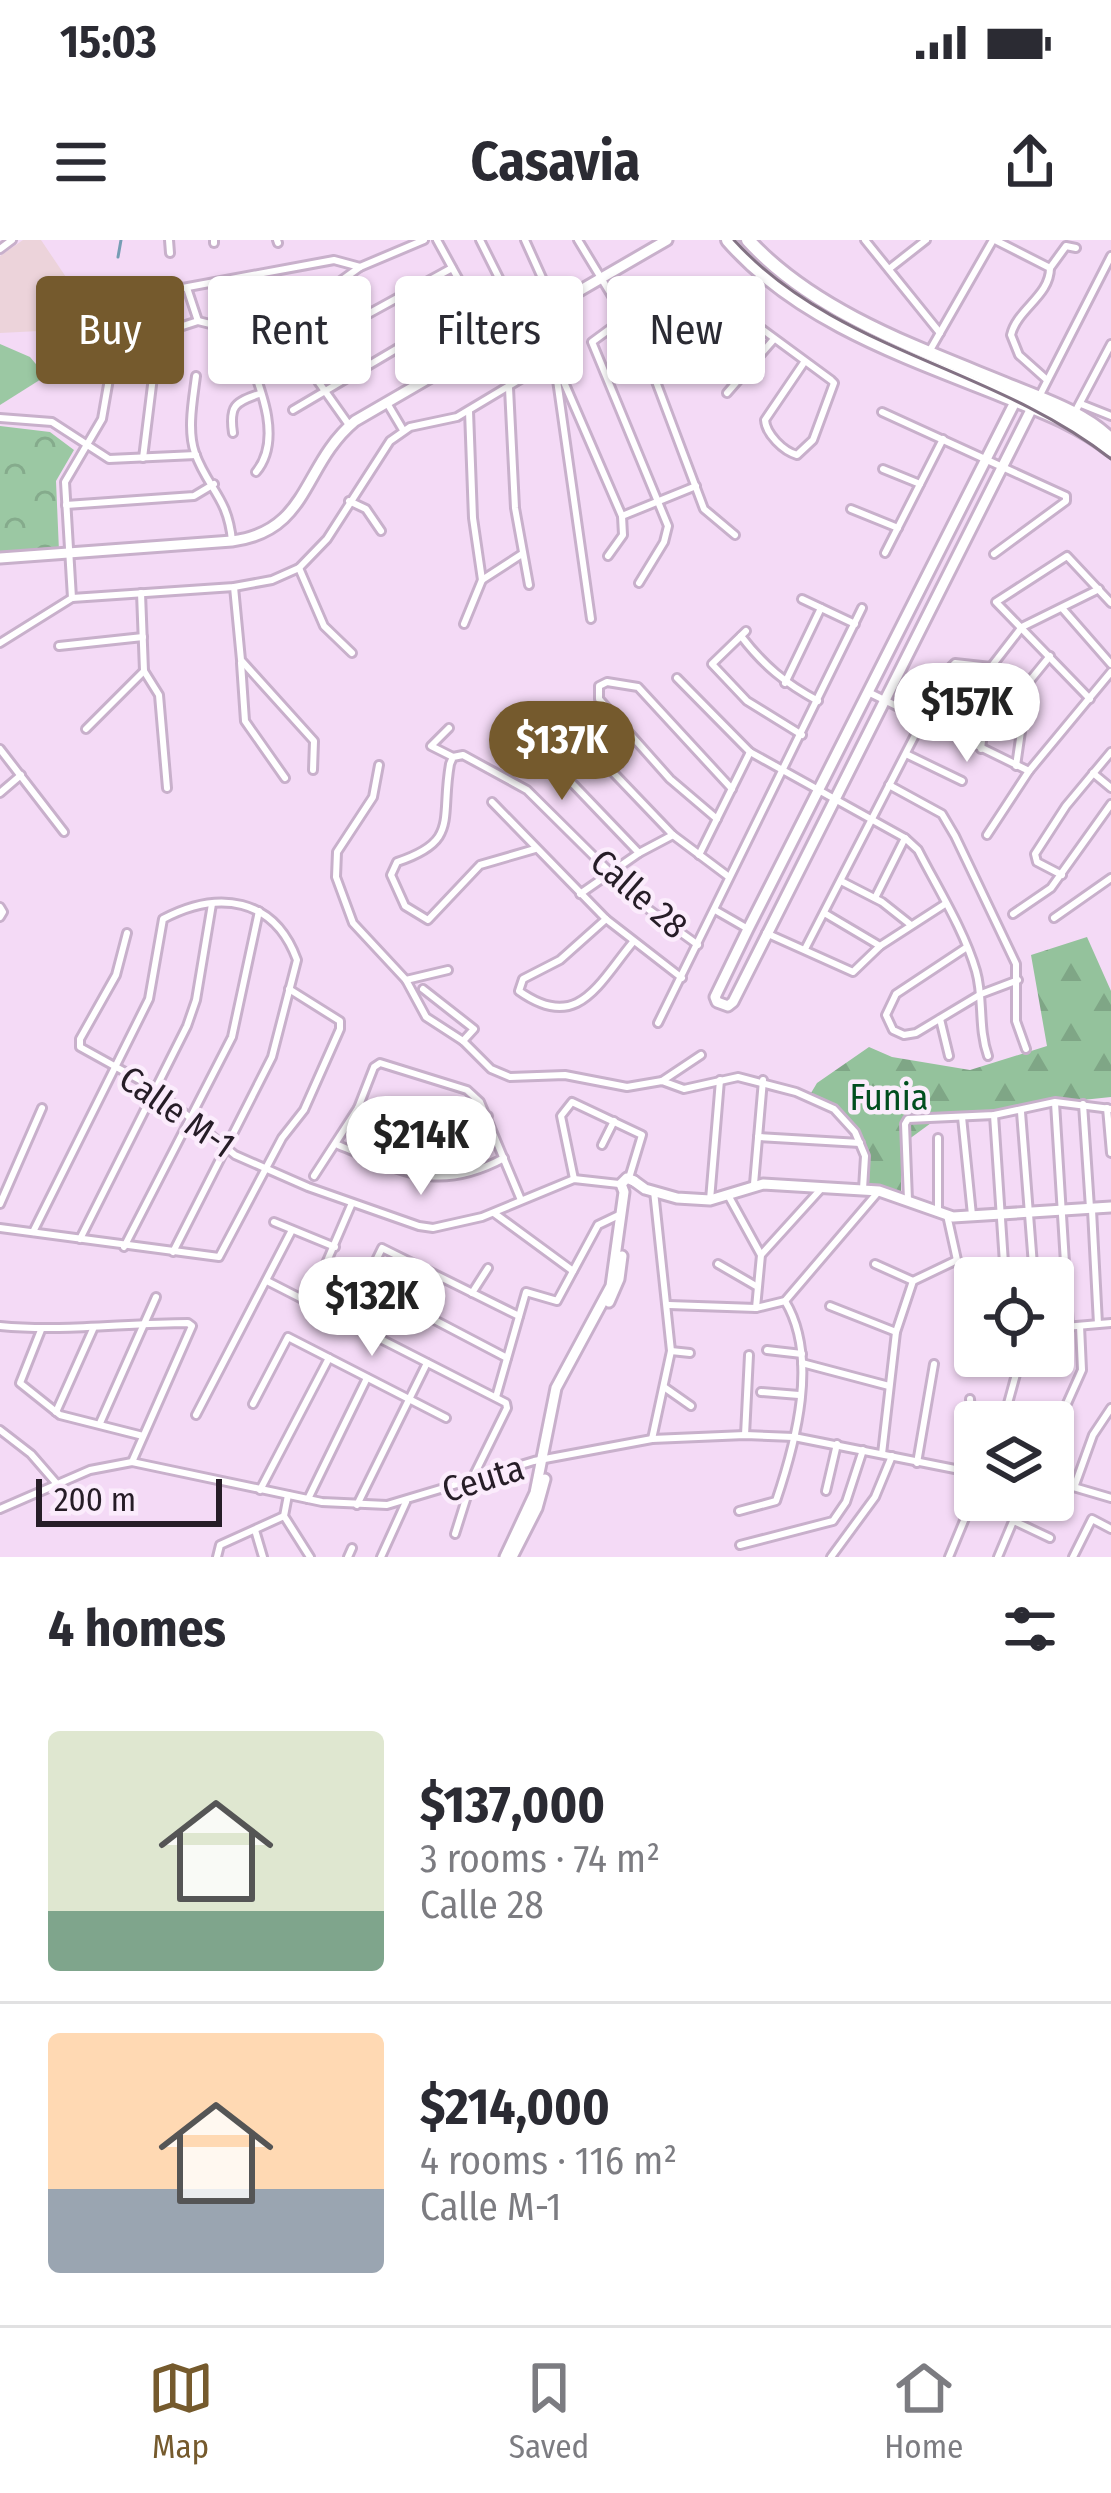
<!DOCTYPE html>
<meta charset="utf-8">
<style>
:root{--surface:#fff;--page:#f2f2f3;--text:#2b2b33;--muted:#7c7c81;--line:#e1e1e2;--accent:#755a2d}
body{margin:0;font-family:"Fira Sans Condensed",sans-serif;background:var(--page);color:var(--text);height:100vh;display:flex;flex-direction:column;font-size:45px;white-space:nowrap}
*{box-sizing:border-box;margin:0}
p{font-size:39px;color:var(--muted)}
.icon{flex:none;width:66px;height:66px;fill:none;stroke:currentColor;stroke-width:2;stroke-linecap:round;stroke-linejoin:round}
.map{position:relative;height:1317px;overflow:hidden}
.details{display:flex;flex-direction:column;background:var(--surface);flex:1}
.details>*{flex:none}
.banner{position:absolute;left:36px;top:36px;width:1041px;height:108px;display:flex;gap:24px}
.tools{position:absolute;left:954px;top:1017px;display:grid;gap:24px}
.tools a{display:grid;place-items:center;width:120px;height:120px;border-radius:12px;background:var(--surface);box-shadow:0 3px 9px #0004;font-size:60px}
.scale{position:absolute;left:36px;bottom:30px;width:186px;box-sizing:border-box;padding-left:12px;border:6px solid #261d27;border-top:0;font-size:33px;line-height:42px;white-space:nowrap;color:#261d27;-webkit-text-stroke:9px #fbecfc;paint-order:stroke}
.price{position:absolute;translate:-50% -102px;padding:0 27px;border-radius:42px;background:#fff;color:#222;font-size:39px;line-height:78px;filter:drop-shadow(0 3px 6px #0008)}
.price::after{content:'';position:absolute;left:50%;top:72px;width:36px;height:27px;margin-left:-18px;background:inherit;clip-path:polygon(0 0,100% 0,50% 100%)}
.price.current{background:var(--accent);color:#fff}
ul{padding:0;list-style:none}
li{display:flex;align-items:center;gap:36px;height:300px;padding:0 48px}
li+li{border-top:3px solid var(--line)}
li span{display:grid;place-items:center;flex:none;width:336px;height:240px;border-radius:12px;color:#555}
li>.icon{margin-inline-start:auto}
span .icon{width:144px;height:144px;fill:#fffc;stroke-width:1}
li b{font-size:51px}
h2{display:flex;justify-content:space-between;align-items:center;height:144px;padding:0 48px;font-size:51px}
.tag{padding:0 42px;border-radius:12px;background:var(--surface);box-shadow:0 3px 9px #0004;font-size:42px;line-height:108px}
.tag.current{background:var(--accent);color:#fff}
.status{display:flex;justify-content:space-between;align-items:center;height:84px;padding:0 60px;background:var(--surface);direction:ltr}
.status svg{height:33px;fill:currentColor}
header{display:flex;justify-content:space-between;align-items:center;height:156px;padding:0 48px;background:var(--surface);font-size:54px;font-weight:700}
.dock{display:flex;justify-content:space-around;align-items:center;height:168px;border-top:3px solid var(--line);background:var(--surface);font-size:33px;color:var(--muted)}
.dock a{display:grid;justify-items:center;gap:6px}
.dock .current{color:var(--accent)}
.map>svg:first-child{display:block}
.education{fill:#ecd3da}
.forest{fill:url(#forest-firs)}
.park{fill:url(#park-crowns)}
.pitch{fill:#9bc8a3}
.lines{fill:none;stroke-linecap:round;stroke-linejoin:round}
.stream{stroke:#769db4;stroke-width:3}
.minor-casing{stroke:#c8b0cb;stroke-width:12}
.tertiary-casing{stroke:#c8b0cb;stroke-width:15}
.primary-casing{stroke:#c8b0cb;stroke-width:18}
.minor{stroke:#fff;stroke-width:6}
.tertiary{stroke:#fff;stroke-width:9}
.primary{stroke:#fff;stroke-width:12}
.rail{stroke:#837284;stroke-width:3}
.labels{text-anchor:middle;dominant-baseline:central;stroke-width:9;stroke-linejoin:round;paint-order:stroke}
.street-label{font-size:36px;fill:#261d27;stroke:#fbecfc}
.park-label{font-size:36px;fill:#014e1f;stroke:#fbecfc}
</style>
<div class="status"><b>15:03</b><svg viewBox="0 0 49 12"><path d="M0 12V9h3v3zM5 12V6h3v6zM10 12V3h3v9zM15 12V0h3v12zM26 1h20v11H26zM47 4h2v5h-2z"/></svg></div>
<header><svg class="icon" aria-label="menu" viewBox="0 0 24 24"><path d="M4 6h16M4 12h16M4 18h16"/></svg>Casavia<svg class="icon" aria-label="share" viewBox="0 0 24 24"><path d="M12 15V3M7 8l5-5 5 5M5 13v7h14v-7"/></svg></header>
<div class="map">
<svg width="1111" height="1317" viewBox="0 0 1111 1317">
<defs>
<pattern id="forest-firs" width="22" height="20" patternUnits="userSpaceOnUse" patternTransform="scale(3)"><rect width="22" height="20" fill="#94c29c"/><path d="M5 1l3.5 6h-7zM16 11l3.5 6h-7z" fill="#7fa686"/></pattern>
<pattern id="park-crowns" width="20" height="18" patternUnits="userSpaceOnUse" patternTransform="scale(3)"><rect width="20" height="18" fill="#9bc8a3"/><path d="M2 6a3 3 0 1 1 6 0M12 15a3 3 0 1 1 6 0" fill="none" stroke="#85ab8c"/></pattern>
</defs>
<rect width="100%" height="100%" fill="#f4daf6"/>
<path class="education" d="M23 0H41L76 52 68 72 62 73 59 90 0 93V16Z"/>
<path class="forest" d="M1087 697 1111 751V857L942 875 901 905V952L869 943C871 895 854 873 811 853L817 843 869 807 892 817 970 830 1047 806 1031 715Z"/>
<path class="park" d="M0 186 50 192 74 210 56 241 59 311 0 315Z"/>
<path class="pitch" d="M0 104 30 117 46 136 0 165Z"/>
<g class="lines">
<path class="stream" d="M118 17 121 0"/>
<g class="minor-casing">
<g id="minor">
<path d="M169 0 170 13"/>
<path d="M214 0V3"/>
<path d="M277 0 278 3"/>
<path d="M437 0 472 64"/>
<path d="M525 0 543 40 554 119 622 276 623 295 608 316"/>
<path d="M578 0 643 107 704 269 735 295"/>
<path d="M865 0 940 93"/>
<path d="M995 0 1050 28C1050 56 1017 69 1011 95L1019 115 1047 140"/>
<path d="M0 9 12 0"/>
<path d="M1050 28 1066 6 1076 8"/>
<path d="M889 29 926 0"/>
<path d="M760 36 732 67 831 140 834 143 813 200 797 215C783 211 766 194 765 180L805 121"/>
<path d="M187 48 198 81"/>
<path d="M626 77 592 102 668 286 664 302 639 343"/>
<path d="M239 91C253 132 287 195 256 232"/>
<path d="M929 112 993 0"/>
<path d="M298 113 349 185"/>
<path d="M196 136C193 160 187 190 195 213 208 249 228 257 232 301"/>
<path d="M255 136 452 28"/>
<path d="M656 141 696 120 741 74"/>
<path d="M509 148 515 268 529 345"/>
<path d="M727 153 774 99"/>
<path d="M1040 155 1111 16"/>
<path d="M387 163 403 190"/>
<path d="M1081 164 1111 176"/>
<path d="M293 170 503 46 480 0"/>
<path d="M882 172 1066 256V261L994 314"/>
<path d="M1074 174 1111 104"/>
<path d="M0 178 52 182 109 219 196 215"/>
<path d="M233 193C229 166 235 162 259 154"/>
<path d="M143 218 153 137 148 104 152 96 198 81 239 91 335 45 360 27 424 0"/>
<path d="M883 229 920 244"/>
<path d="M349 261 366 269 381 291"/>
<path d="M66 265 194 256 214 244"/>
<path d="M851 269 898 288"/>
<path d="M622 276 696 246"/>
<path d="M885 313 943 199"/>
<path d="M299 328 324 386 352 413"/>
<path d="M482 340 522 314"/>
<path d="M234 347 241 420 314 501 313 530"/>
<path d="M141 353 144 431 159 455 167 548"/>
<path d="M72 358 65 242 102 179 123 59 334 20 360 27"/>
<path d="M802 359 855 384"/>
<path d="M1062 368 1111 424"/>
<path d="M464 384 482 340 473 278 469 171"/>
<path d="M746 391 712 424 747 461 802 495"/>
<path d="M741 396C764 426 785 443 818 461"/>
<path d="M0 403 72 358 234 347 272 340 299 328 327 299 390 201 410 187 457 177 554 119 591 379"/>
<path d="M59 406 143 397"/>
<path d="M241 423 245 481 285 538"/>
<path d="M677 438 750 512 905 598 918 610C938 649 964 690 976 731 984 759 978 788 988 816"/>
<path d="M785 443 821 368"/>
<path d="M868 452 1029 531"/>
<path d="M1090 459 996 362 1067 316 1111 363"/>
<path d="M449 488 431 506 453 517"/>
<path d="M86 489 144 431"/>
<path d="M0 509 64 592"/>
<path d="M981 509 991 427 1022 387 1099 349"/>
<path d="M906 514 962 541"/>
<path d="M379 525 373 557 337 612 336 637 353 683 406 740 426 777 463 801 491 829 510 837 565 835 627 847 662 841 684 849 738 837 796 852 834 869 855 892 865 916 863 949"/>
<path d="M1016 526 1028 443 1050 416"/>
<path d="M1093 533 1111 548"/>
<path d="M889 545 942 574 955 596 1016 724V781L1026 809"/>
<path d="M0 553 21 535"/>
<path d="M492 562 606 679 682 738"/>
<path d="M717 579 670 539 599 459V446L607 442 638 447 732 549"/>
<path d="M987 595 1029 531 1111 432"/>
<path d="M535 609 480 625 428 680 405 666 391 635 397 622C460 601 440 580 450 524L453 517 463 515 527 550 644 666 698 705"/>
<path d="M639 613 527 496 528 487 552 475 560 477 673 595 729 637"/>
<path d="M699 615 750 512"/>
<path d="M1062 635 1037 622 1035 614 1066 566 1111 512"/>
<path d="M841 641 882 662 911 685"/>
<path d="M580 654 639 613 673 595"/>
<path d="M875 658 905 598"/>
<path d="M0 667 3 672 0 677"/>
<path d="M715 670 748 689"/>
<path d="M826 674 880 706"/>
<path d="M1013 674 1051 648 1111 564"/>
<path d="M1054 678 1111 638"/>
<path d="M606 679 560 720 523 739 519 751C578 793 598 744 633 702"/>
<path d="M127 693 116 735 80 799V807L154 848 235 915 308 947 419 986 433 988 482 977 574 939 619 944"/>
<path d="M766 693 853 732 880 706 945 664"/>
<path d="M967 707 896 754 886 775 893 790 904 795 916 793 981 754 1018 740"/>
<path d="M805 709 949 429 955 423 991 427"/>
<path d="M406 740 448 730"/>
<path d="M423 749 474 789 463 801"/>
<path d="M940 779 949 816"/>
<path d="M658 783 862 368"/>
<path d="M662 841 701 815"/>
<path d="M1055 863 1069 1087"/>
<path d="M1083 864 1090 968"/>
<path d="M358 868 452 891 488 876"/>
<path d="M1107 868 1111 913"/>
<path d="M1021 872 1034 1038"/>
<path d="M994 875 1005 1038"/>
<path d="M962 877 972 975"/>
<path d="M758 897 860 903"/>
<path d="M938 898V972"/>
<path d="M338 905C402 931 437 954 504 918"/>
<path d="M602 905 614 881"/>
<path d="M314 936 358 868 374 827 380 823 467 850 480 862 521 960"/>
<path d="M574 939 561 876 572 862 642 895 629 938"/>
<path d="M754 944 763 840"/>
<path d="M728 955 761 1015"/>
<path d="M710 960 720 840"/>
<path d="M908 960 905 884 908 879 994 875 1055 862 1111 869"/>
<path d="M0 964 42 868"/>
<path d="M1092 970 1098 1084"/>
<path d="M494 973 573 1031"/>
<path d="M947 975 957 1020 975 1061"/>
<path d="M274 982 335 1007"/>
<path d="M0 988 219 1017 282 898 304 870 340 789V781L289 749"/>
<path d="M33 992 149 759 163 679C218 650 274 657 297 720L272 817 173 1012"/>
<path d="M80 999 187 786 196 760 212 664"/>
<path d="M124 1007 232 797 259 671"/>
<path d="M718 1024 756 1046"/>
<path d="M875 1024 913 1041"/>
<path d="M267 1041 506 1163 507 1168 473 1237 455 1294"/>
<path d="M364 1043 507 1118"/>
<path d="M472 1053 488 1028"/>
<path d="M309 1063 352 963"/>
<path d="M669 1065 756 1068 785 1061 879 951"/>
<path d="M830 1066 896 1092"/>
<path d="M756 1068 761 1015 820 950"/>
<path d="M346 1082 382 1008 519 1076"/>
<path d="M0 1086C63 1092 125 1083 188 1083L192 1086 132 1222"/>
<path d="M1053 1088 1111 1083"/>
<path d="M41 1090 20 1143 60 1175 143 1196"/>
<path d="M767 1110 802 1114"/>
<path d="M671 1111 690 1113"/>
<path d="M802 1123 889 1146"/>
<path d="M664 1147 691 1166"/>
<path d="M761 1152 799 1155"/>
<path d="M496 1157 526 1052 557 1061 598 985 619 975"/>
<path d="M970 1159 975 1232"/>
<path d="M253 1164 288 1097 446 1178"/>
<path d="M1007 1167 1021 1116"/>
<path d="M56 1172 94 1087"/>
<path d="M196 1175 292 990"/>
<path d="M100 1183 156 1057"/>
<path d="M1056 1188 1082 1130 1080 1086"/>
<path d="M0 1190 31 1214 57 1244"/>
<path d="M745 1195 749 1115"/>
<path d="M652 1199 671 1111 654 951"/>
<path d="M882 1214 896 1092 913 1041 957 1020"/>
<path d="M917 1223 934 1124"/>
<path d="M1053 1241 1111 1258"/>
<path d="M1075 1245 1093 1195 1111 1168"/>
<path d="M260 1250 329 1118"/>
<path d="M826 1251 837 1204"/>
<path d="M288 1255 284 1276 310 1317"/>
<path d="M308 1259 367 1138"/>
<path d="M357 1265 427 1123"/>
<path d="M0 1269 90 1230 132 1222 322 1262 387 1265 534 1221 652 1199 745 1195 794 1197 975 1233"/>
<path d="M739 1271 776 1261C796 1202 819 1117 785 1061"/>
<path d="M1014 1281 1050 1298"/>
<path d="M255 1290 263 1317"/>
<path d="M740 1305 833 1281 846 1262 863 1210"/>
<path d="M217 1317 220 1305 284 1276"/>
<path d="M348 1317 352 1308"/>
<path d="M381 1317 406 1262"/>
<path d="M831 1317 875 1257 892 1216"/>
<path d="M949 1317 975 1254"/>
<path d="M998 1317 1022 1260"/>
<path d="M1073 1317 1092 1279 1111 1289"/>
</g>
</g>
<g class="tertiary-casing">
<g id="tertiary">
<path d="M1018 156 748 689 715 757 717 762 728 766 733 762 1035 162"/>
<path d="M0 318 232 301C310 291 302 225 355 181L667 0"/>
<path d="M634 941 645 949 677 958 710 960 763 944 879 951 953 977 1111 967"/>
<path d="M609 1062 619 1039 622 1016"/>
<path d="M505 1317 535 1253 556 1148 611 1046 624 952 621 944 627 938 634 941"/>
<path d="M512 1317 537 1268 545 1239"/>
</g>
</g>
<g class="primary-casing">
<g id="primary">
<path d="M728 0C800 83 913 119 1012 159 1047 173 1081 186 1111 210"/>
<path d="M748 0C814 72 917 108 1005 144 1041 159 1083 172 1111 200"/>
</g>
</g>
<use href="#minor" class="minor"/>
<use href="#tertiary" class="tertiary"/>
<use href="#primary" class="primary"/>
<path class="rail" d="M734 0C836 112 995 127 1111 219"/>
</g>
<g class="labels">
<g class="street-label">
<text transform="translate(639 654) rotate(41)">Calle 28</text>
<text transform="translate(177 872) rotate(35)">Calle M-1</text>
<text transform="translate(483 1239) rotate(-17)">Ceuta</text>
</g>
<g class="park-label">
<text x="889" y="858">Funia</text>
</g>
</g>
</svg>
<div class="tools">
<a><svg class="icon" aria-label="locate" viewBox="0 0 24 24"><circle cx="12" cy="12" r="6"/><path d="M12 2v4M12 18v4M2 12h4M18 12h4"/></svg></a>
<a><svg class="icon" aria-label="layers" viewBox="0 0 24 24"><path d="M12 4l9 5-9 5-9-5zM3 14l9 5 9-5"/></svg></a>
</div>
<div class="scale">200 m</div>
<b class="price" style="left:967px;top:525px">$157K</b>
<b class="price current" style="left:562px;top:563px">$137K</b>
<b class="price" style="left:421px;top:958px">$214K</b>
<b class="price" style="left:372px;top:1119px">$132K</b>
<div class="banner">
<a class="tag current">Buy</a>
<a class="tag">Rent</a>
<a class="tag">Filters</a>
<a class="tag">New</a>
</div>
</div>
<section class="details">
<h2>4 homes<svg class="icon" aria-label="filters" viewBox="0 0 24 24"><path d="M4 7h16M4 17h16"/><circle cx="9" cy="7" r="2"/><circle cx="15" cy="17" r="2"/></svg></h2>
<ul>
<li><span style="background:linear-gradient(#dfe7d0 75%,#7fa58c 0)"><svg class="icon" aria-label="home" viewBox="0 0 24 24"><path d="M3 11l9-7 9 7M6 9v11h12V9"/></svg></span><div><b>$137,000</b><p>3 rooms · 74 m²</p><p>Calle 28</p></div></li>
<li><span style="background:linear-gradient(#ffd9b3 65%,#9aa5b1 0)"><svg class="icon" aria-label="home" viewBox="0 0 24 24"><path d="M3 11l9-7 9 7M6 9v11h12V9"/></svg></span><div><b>$214,000</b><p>4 rooms · 116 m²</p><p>Calle M-1</p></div></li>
</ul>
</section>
<nav class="dock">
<a class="current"><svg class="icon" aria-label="map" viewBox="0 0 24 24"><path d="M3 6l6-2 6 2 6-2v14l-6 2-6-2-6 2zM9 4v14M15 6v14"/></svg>Map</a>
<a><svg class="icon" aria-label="saved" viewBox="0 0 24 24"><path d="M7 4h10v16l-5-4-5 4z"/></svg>Saved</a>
<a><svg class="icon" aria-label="home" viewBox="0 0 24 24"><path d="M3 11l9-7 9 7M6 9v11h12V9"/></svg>Home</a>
</nav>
